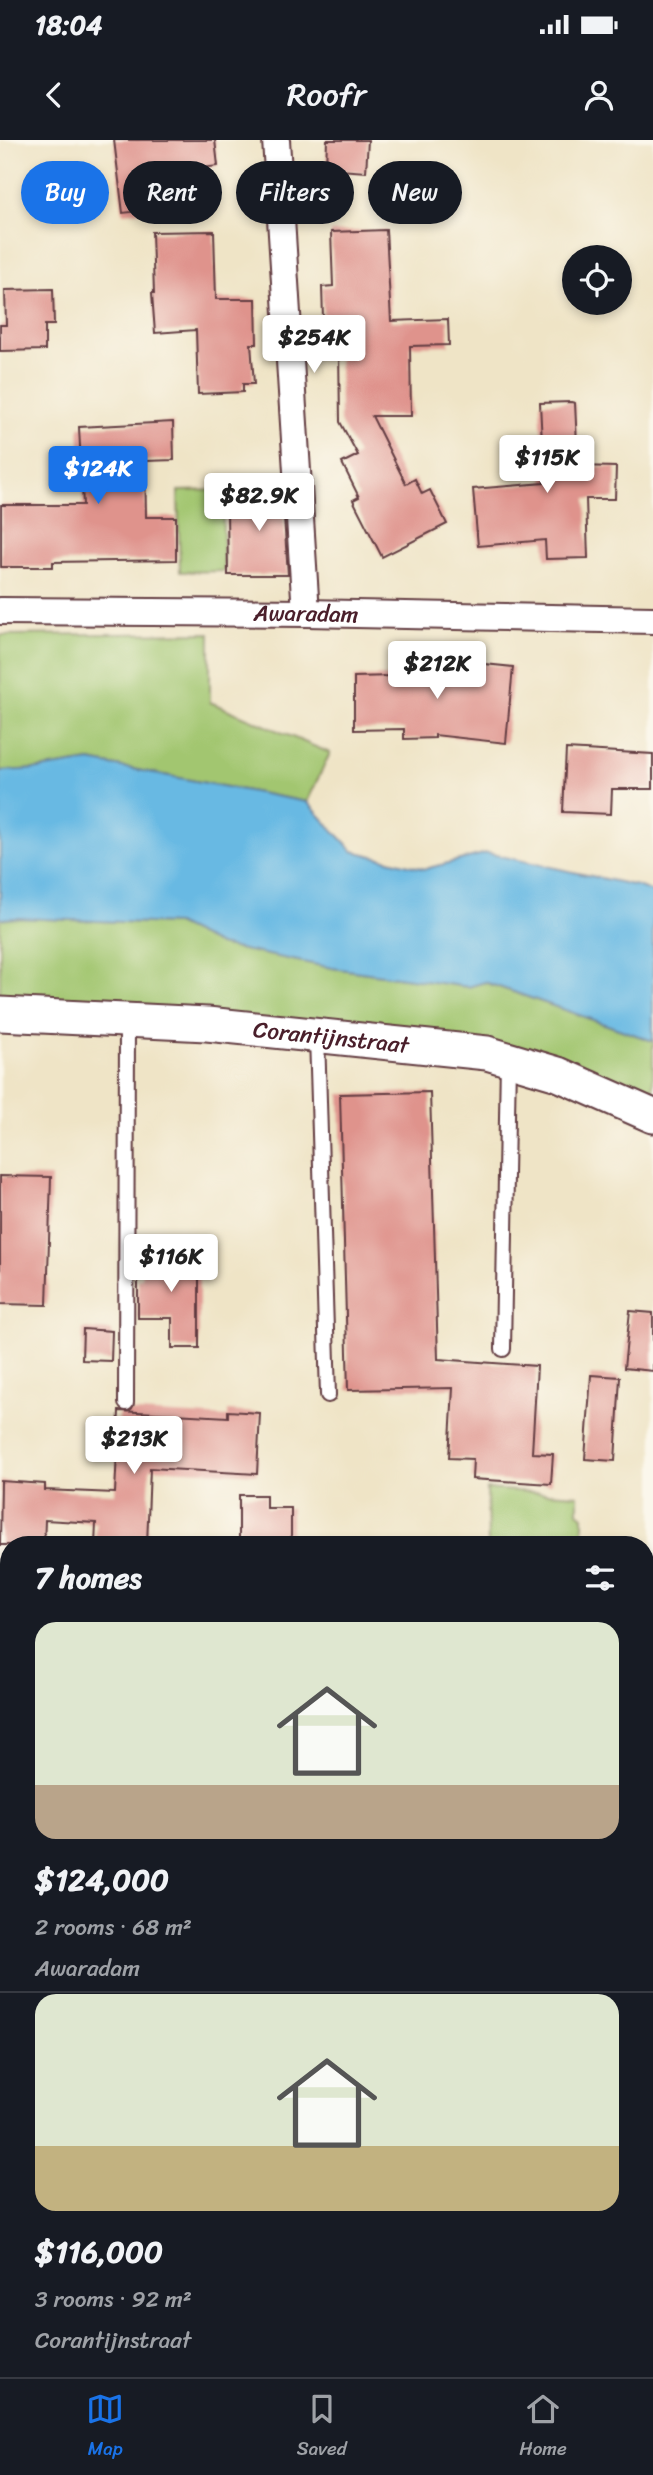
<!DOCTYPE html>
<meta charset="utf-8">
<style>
:root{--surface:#171b24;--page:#242831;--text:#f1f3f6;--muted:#9ea1a6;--line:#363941;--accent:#1a73e8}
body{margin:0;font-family:Sriracha,sans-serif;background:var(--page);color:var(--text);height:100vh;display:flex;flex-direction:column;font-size:26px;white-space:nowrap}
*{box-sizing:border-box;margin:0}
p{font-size:23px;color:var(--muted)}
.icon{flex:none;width:38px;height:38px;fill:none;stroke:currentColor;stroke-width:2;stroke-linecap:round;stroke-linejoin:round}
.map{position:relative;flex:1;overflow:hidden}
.details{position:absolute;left:0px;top:1396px;width:654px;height:842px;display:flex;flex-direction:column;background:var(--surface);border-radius:28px 28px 0 0;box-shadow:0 4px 10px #0003}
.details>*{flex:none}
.hud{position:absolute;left:21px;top:21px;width:612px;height:63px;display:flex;gap:14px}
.controls{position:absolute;left:562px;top:105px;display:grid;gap:14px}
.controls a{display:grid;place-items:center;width:70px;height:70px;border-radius:50%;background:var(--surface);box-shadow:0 4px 10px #0003;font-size:35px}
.price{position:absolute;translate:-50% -60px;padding:0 16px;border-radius:7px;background:#fff;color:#222;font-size:23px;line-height:46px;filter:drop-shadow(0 2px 4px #0008)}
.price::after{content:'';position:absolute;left:50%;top:42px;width:21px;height:16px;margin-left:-10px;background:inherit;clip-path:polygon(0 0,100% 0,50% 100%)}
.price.active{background:var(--accent);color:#fff}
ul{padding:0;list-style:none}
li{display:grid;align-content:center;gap:14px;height:371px;padding:0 35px}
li+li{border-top:2px solid var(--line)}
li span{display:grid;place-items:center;height:217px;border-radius:21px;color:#555}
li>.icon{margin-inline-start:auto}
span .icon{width:126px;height:126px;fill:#fffc;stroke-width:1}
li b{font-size:30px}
h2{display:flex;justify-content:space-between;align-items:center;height:84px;padding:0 35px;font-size:30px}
.tag{padding:0 24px;border-radius:32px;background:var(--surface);box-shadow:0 4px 10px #0003;font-size:24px;line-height:63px}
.tag.active{background:var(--accent);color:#fff}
.status{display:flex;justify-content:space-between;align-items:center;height:49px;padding:0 35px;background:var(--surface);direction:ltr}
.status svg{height:19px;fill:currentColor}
header{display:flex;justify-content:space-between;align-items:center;height:91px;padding:0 35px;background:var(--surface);font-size:32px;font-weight:600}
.dock{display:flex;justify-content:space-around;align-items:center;height:98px;border-top:2px solid var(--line);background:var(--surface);font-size:19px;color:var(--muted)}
.dock a{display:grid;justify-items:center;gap:4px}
.dock .active{color:var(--accent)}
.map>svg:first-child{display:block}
.green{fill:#a2c66f;stroke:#76724d;stroke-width:2}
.water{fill:#68b9e3;stroke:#596c87;stroke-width:2}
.building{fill:#df938c}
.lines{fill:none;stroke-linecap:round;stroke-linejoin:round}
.service-casing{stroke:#633d42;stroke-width:18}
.minor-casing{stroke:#633d42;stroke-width:30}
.tertiary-casing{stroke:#633d42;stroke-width:37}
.service{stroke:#fff;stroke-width:14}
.minor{stroke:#fff;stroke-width:26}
.tertiary{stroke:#fff;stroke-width:33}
.labels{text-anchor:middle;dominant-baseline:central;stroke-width:5;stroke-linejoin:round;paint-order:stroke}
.street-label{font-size:23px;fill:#4a1f2b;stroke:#fbf7ec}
</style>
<div class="status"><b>18:04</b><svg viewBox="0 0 49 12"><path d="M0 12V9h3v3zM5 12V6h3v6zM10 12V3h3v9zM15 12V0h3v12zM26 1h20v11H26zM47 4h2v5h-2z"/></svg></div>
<header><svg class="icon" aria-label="back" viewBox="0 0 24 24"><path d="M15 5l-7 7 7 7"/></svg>Roofr<svg class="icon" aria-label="person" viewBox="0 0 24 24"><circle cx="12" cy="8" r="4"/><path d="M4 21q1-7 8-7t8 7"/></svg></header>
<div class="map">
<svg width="653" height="2237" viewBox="0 0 653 2237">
<rect width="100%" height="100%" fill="#fbf7ec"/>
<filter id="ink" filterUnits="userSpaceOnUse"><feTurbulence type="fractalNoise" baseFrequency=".0143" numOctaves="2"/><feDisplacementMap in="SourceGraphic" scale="14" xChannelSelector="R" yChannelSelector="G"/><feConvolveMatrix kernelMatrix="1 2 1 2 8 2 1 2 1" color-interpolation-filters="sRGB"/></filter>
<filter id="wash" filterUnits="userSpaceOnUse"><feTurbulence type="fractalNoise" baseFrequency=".00686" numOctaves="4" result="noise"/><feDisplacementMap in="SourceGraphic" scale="28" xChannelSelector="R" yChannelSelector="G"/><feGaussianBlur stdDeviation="1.57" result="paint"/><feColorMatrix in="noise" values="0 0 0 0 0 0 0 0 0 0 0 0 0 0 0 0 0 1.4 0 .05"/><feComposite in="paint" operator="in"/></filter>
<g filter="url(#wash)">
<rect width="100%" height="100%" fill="#efe4c6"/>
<g class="green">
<path d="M222 350 224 431 180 432 178 351Z"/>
<path d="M210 493V562L330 613 307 662 90 621 39 629 0 631V495Z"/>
<path d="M16 778 176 784 219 805 332 828 468 847 484 842 653 901V961L591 932 0 862V779Z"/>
<path d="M487 1349 578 1355V1372L583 1376V1405H488Z"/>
<path d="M646 1552H653V1627L646 1610Z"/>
<path d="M653 2117V2202L646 2205V2120Z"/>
<path d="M101 2230H385L386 2237H103Z"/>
</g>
<path class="water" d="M90 621 307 662 353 711 425 729 487 713 637 746 653 752V901L485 842 468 847 332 828 219 805 176 784 16 778 0 779V631L39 629Z"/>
<g id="blocks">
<g class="building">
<path d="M114 0H215L218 26 163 33 166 68 123 73Z"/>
<path d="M327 0H368L366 32 326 29Z"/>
<path d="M386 90 391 181 448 179 449 205 410 206 411 276H372L406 344 415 339 422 354 430 350 447 384 382 417 353 360 359 357 342 323 358 315 340 282 339 209H324L322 147 333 146 331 92Z"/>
<path d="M214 91 216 159H256L257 204H251L254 244H243V252L198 254 196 190 155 193 152 153H154L152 92Z"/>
<path d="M53 149 54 185H45V210L0 211V185H6L5 150Z"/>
<path d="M571 262 575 263 578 326 616 327 615 359H586L588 418 546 419 545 400 478 406 473 349 544 343 540 263Z"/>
<path d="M173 282 174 320 145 321 146 377H176V420L53 422V427H1V365H83L79 287Z"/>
<path d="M281 334 288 435H228L227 369H258L256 336Z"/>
<path d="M445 520 513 527 506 603 435 595V598L404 599V589L354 590V537L393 536V524L445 523Z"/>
<path d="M566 609 653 614V649H612L611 674 563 672Z"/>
<path d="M430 952 438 1219 537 1226 532 1313 553 1314 551 1344 472 1339 473 1319 449 1318 453 1248 348 1250 340 954Z"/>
<path d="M0 1036 51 1037 47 1165 0 1164Z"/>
<path d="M142 1110H192V1134H199V1208H172V1178H138V1138H142Z"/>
<path d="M630 1171 653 1173V1231L624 1228Z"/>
<path d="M83 1189 112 1191 111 1221 82 1220Z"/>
<path d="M591 1235 620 1237 615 1321 585 1319Z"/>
<path d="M119 1271 228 1277V1271L260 1273 257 1334 150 1328 147 1405H95L96 1383 45 1380 44 1405H0L1 1341 45 1344V1350L115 1353Z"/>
<path d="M239 1355H266V1368H291V1405H239Z"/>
</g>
</g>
</g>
<g filter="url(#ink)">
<use href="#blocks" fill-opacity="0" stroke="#633d42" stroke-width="2"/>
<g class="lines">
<g class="service-casing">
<g id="service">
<path d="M317 896 328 1255"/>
<path d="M503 1209 508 920"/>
<path d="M126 1263 127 880"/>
</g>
</g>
<g class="minor-casing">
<g id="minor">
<path d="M276 0 306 473"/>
<path id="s1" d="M0 471 306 473 653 480"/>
<path d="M646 1537H653"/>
<path d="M0 2021 9 2044"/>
<path d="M0 2137 9 2135"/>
<path d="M79 2230 82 2237"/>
<path d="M626 2230 629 2237"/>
</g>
</g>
<g class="tertiary-casing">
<g id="tertiary">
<path id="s2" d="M0 874 207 884 487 913 558 934 653 976"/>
</g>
</g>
<use href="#service" class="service"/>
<use href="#minor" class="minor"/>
<use href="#tertiary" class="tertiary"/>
</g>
</g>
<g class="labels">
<g class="street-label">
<text stroke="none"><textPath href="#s1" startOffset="306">Awaradam</textPath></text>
<text stroke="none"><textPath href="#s2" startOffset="332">Corantijnstraat</textPath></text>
</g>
</g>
</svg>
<div class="controls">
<a><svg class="icon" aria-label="locate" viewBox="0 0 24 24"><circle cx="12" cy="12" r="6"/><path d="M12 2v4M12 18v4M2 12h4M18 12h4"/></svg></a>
</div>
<b class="price" style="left:314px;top:235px">$254K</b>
<b class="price" style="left:547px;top:355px">$115K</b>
<b class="price active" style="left:98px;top:366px">$124K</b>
<b class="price" style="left:259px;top:393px">$82.9K</b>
<b class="price" style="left:437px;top:561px">$212K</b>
<b class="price" style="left:171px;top:1154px">$116K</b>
<b class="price" style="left:134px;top:1336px">$213K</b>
<div class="hud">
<a class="tag active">Buy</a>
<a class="tag">Rent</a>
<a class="tag">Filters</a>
<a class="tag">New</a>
</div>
<section class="details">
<h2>7 homes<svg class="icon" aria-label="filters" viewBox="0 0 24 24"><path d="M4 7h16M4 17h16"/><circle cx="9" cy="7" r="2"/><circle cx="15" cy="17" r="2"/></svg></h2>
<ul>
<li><span style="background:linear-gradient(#dfe7d0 75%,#b9a48a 0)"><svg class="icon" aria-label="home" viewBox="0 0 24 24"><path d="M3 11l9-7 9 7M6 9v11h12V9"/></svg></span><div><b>$124,000</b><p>2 rooms · 68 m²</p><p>Awaradam</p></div></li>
<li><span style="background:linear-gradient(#dfe7d0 70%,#c2b280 0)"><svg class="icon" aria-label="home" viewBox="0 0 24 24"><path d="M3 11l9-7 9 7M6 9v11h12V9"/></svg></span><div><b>$116,000</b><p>3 rooms · 92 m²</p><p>Corantijnstraat</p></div></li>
</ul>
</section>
</div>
<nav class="dock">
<a class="active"><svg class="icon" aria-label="map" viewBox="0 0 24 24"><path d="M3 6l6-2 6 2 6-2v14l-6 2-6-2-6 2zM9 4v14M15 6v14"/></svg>Map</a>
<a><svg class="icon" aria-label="saved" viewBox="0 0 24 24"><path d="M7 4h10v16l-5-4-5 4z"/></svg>Saved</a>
<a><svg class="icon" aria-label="home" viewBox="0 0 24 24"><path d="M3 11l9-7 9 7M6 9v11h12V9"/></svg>Home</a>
</nav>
